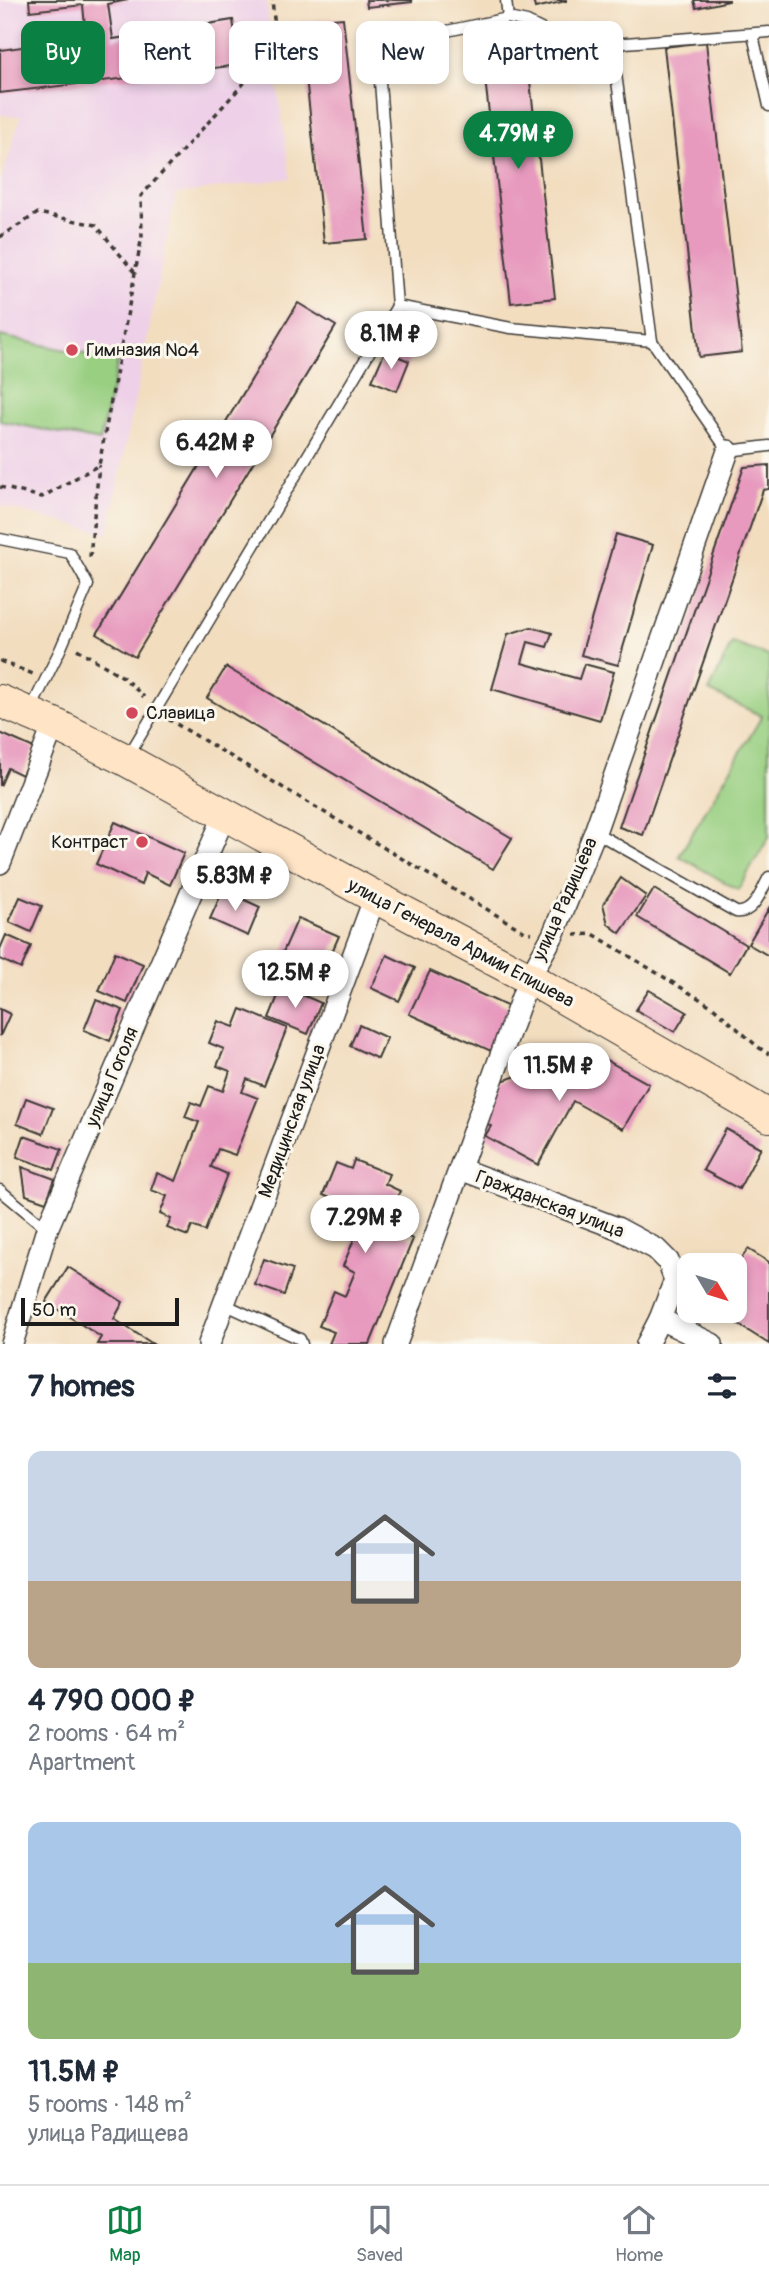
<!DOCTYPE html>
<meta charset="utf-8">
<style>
:root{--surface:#fff;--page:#f2f2f3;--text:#1f2937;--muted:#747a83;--line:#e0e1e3;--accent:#0b8043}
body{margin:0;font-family:Pangolin,sans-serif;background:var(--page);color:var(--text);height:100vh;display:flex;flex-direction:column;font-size:26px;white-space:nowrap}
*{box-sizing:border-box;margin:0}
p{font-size:23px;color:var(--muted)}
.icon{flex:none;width:38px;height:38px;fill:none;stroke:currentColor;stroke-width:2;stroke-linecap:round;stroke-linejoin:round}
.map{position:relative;height:1344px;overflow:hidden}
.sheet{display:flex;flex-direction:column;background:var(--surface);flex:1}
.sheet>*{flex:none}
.guide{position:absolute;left:21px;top:21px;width:728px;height:63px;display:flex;gap:14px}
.needle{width:46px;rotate:128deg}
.tools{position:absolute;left:677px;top:1253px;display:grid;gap:14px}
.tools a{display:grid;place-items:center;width:70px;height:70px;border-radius:14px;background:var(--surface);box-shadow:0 4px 10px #0003;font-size:35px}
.scale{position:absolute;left:21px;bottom:18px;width:158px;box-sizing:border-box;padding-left:7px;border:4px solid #1c1c1c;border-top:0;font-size:19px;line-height:24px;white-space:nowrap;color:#1c1c1c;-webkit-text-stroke:5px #fbf7ec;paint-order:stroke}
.price{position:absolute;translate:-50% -60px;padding:0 16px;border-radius:24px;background:#fff;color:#222;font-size:23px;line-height:46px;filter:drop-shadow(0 2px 4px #0008)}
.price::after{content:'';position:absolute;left:50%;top:42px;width:21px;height:16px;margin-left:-10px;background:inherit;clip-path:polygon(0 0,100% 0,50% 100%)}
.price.current{background:var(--accent);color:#fff}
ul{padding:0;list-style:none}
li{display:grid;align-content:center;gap:14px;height:371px;padding:0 28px}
li span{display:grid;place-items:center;height:217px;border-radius:14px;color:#555}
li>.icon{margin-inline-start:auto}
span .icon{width:126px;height:126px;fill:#fffc;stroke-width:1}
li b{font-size:30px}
h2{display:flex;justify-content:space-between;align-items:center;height:84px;padding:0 28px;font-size:30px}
.pill{padding:0 24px;border-radius:14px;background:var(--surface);box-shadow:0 4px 10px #0003;font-size:24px;line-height:63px}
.pill.current{background:var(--accent);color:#fff}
.menu{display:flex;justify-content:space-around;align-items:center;height:98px;border-top:2px solid var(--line);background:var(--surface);font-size:19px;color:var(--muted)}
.menu a{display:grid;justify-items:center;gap:4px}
.menu .current{color:var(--accent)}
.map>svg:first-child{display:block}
.built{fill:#eed0e8}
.green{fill:#98cf81;stroke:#5a764e;stroke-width:2}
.building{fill:#e79abe}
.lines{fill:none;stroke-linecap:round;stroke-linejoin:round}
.service-casing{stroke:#3c3934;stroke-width:13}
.minor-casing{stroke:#3c3934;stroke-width:24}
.secondary-casing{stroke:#3c3934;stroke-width:34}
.path{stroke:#3c3934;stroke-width:3.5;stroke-dasharray:5 5;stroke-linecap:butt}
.service{stroke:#fff;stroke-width:10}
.minor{stroke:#fff;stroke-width:21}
.secondary{stroke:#ffe4c6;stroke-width:32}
.poi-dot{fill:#d1495b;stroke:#fbf7ec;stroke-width:2.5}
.labels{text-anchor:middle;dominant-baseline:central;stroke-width:6;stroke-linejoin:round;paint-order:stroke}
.poi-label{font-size:19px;fill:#1c1c1c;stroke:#fbf7ec;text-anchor:start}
.street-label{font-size:19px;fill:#1c1c1c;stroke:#fbf7ec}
</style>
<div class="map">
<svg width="769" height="1344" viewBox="0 0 769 1344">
<rect width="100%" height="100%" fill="#fbf7ec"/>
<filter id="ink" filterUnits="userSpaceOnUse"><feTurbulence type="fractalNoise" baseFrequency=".0143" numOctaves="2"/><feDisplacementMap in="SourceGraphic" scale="14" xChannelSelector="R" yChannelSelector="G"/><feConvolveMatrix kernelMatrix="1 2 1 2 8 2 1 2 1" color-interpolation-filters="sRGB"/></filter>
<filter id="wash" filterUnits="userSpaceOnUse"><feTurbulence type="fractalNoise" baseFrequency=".00686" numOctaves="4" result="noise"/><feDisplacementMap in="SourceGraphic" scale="28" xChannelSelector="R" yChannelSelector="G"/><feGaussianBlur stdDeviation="1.57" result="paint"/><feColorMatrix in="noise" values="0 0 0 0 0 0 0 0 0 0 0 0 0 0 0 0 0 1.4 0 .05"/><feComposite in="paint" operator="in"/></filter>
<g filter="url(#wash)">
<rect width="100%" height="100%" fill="#f2ddbf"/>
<path class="built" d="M0 0H266L290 178 176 194 108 534 0 506V184L21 116 0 115Z"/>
<g class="green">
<path d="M0 336 118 361 100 441 0 421Z"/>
<path d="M732 643 769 656V837L738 890 679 856 762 716 709 691Z"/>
</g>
<g id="blocks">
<g class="building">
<path d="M29 0H128L108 4 113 39 233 20 240 65 0 93V50L86 38 83 5 30 11Z"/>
<path d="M366 0H412V2L367 7Z"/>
<path d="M533 0H566V1L535 8Z"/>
<path d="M694 0H729V1L696 8Z"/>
<path d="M343 18 367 239 324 243 300 22Z"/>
<path d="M525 38 555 298 511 303 481 44Z"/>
<path d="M706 42 742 352 699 357 664 47Z"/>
<path d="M298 303 336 326 135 657 97 634Z"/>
<path d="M385 351 409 361 397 391 372 381Z"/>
<path d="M769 465V489L763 490 643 835 619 827 744 467Z"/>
<path d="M616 534 653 545 618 665 581 655Z"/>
<path d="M531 627 552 633 547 647 528 642 522 663 579 679 584 664 614 672 600 720 492 689 508 634Z"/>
<path d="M226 667 512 838 493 869 207 698Z"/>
<path d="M0 733 34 748 22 775 8 768 0 786Z"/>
<path d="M115 822 184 853 170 885 145 873 141 885 96 864Z"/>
<path d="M621 878 646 896 620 933 608 924 603 904Z"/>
<path d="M654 889 746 945 730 973 637 917Z"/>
<path d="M223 890 260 907 248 936 210 919Z"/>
<path d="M20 897 42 906 31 932 9 922Z"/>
<path d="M769 908V956L748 944Z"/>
<path d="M298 918 339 936 324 970 283 952Z"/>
<path d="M6 935 31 946 21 969 0 959V949Z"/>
<path d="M115 952 143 964 127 1003 99 991Z"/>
<path d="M387 955 415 968 399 1001 371 988Z"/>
<path d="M430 971 509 1007 491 1051 409 1014Z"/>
<path d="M282 986 321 1003 308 1034 269 1018Z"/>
<path d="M649 990 687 1012 675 1032 636 1010Z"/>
<path d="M96 1000 123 1010 110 1041 84 1030Z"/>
<path d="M0 1009 10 1014 0 1036Z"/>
<path d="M241 1009 287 1028 264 1086 247 1079 242 1092 258 1098 235 1155 218 1149 211 1167 227 1174 205 1231 192 1226 188 1236 167 1228 171 1219 160 1214 167 1196 151 1190 157 1173 176 1181 199 1122 185 1117 191 1102 201 1106 209 1086 223 1091 230 1071 217 1066 224 1049 209 1043 218 1021 234 1027Z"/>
<path d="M359 1025 387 1038 378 1059 350 1046Z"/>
<path d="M581 1046 649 1084 623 1129 573 1101 538 1165 485 1136 491 1126 479 1119 499 1082 531 1071 559 1086Z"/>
<path d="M26 1098 53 1108 43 1134 17 1124Z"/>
<path d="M726 1129 761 1148 739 1189 703 1170Z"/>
<path d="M24 1136 62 1149 54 1170 17 1157Z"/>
<path d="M354 1160 389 1174 385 1184 400 1191 385 1227 413 1239 370 1344H329L334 1332 319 1326 334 1291 345 1296 355 1272 343 1266 359 1227 373 1232 379 1218 323 1195 336 1163 351 1169Z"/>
<path d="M22 1167 55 1179 46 1202 26 1195Z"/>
<path d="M748 1249 769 1262V1344L717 1311H735V1268Z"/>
<path d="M264 1259 293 1269 284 1295 255 1285Z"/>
<path d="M68 1267 123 1302 114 1319 153 1344H97L101 1337 46 1302Z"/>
</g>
</g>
</g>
<g filter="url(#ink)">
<use href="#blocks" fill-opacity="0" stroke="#3c3934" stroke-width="2"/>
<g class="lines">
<g class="service-casing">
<g id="service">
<path d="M506 0 508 18"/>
<path d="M753 35 769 106"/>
<path d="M397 306 511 328 652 341 612 44"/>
<path d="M652 341 728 451 769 446"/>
<path d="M0 539 70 553 88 585 60 650 30 711"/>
<path d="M127 758 397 306 380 82 383 68 391 53 414 38 508 18 527 22 551 34 612 44 769 32"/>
<path d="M595 832 736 912C754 915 762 889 769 877"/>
<path d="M0 1190 47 1229"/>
<path d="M224 1304 300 1339 302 1344"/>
</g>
</g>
<g class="minor-casing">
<g id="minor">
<path d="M0 863 54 724"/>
<path d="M460 1169 617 1228 656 1249 668 1261 675 1280 660 1319 647 1344"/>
<path d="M660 1319 712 1344"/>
<path d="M12 1344 47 1229 225 814"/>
<path d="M209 1344 375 897"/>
<path d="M396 1344 529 978 553 935 595 832 728 451"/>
</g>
</g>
<g class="secondary-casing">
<path id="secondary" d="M0 701 54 724 126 760 375 897 529 978 769 1116"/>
</g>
<g class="path">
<path d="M0 237 38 213 96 225 135 273"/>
<path d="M0 487 42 497 99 465 142 236 141 196 277 47 272 0"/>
<path d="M90 557 99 465"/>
<path d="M77 649 123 677 144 697"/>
<path d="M0 661 33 674"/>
<path d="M168 719 525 932 532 933"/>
<path d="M574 935 593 934 713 1007 758 1047 769 1054"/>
</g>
<use href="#service" class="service"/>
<use href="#minor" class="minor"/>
<use href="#secondary" class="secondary"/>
</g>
</g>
<g class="poi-dot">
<circle cx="72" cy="350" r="7"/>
<circle cx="132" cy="713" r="7"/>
<circle cx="142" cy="842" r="7"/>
</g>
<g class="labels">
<g class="poi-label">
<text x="86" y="350">Гимназия №4</text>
<text x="146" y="713">Славица</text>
<text x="128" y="842" text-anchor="end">Контраст</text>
</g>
<g class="street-label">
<text transform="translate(565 899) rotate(-66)">улица Радищева</text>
<text transform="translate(461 943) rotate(28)">улица Генерала Армии Епишева</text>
<text transform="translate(112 1077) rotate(-67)">улица Гоголя</text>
<text transform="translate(292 1121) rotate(-70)">Медицинская улица</text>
<text transform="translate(550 1204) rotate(21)">Гражданская улица</text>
</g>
</g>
</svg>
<div class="tools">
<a><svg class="needle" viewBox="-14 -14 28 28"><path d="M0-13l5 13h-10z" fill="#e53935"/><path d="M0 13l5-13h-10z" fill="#747a83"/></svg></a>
</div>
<div class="scale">50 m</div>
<b class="price current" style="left:518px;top:171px">4.79M ₽</b>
<b class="price" style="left:391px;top:371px">8.1M ₽</b>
<b class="price" style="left:216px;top:480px">6.42M ₽</b>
<b class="price" style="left:235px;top:913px">5.83M ₽</b>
<b class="price" style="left:295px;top:1010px">12.5M ₽</b>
<b class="price" style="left:559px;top:1103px">11.5M ₽</b>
<b class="price" style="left:365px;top:1255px">7.29M ₽</b>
<div class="guide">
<a class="pill current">Buy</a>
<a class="pill">Rent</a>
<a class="pill">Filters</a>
<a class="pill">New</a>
<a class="pill">Apartment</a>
</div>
</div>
<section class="sheet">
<h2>7 homes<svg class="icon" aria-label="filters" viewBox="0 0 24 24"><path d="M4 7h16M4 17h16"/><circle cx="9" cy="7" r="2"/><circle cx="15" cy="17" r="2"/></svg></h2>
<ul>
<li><span style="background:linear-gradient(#c9d6e8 60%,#b9a48a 0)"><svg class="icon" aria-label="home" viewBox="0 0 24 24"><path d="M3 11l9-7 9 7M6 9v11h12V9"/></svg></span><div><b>4 790 000 ₽</b><p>2 rooms · 64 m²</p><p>Apartment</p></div></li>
<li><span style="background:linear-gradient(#a9c7e8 65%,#8fb573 0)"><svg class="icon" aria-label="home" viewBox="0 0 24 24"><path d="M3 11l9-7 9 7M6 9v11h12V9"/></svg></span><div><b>11.5M ₽</b><p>5 rooms · 148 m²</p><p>улица Радищева</p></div></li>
</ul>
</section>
<nav class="menu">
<a class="current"><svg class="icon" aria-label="map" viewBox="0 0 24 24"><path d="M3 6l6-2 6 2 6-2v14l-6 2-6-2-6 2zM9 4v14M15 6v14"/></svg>Map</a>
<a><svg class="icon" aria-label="saved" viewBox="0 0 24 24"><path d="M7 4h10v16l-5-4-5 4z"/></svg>Saved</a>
<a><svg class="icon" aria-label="home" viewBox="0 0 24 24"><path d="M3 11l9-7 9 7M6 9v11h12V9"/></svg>Home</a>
</nav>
